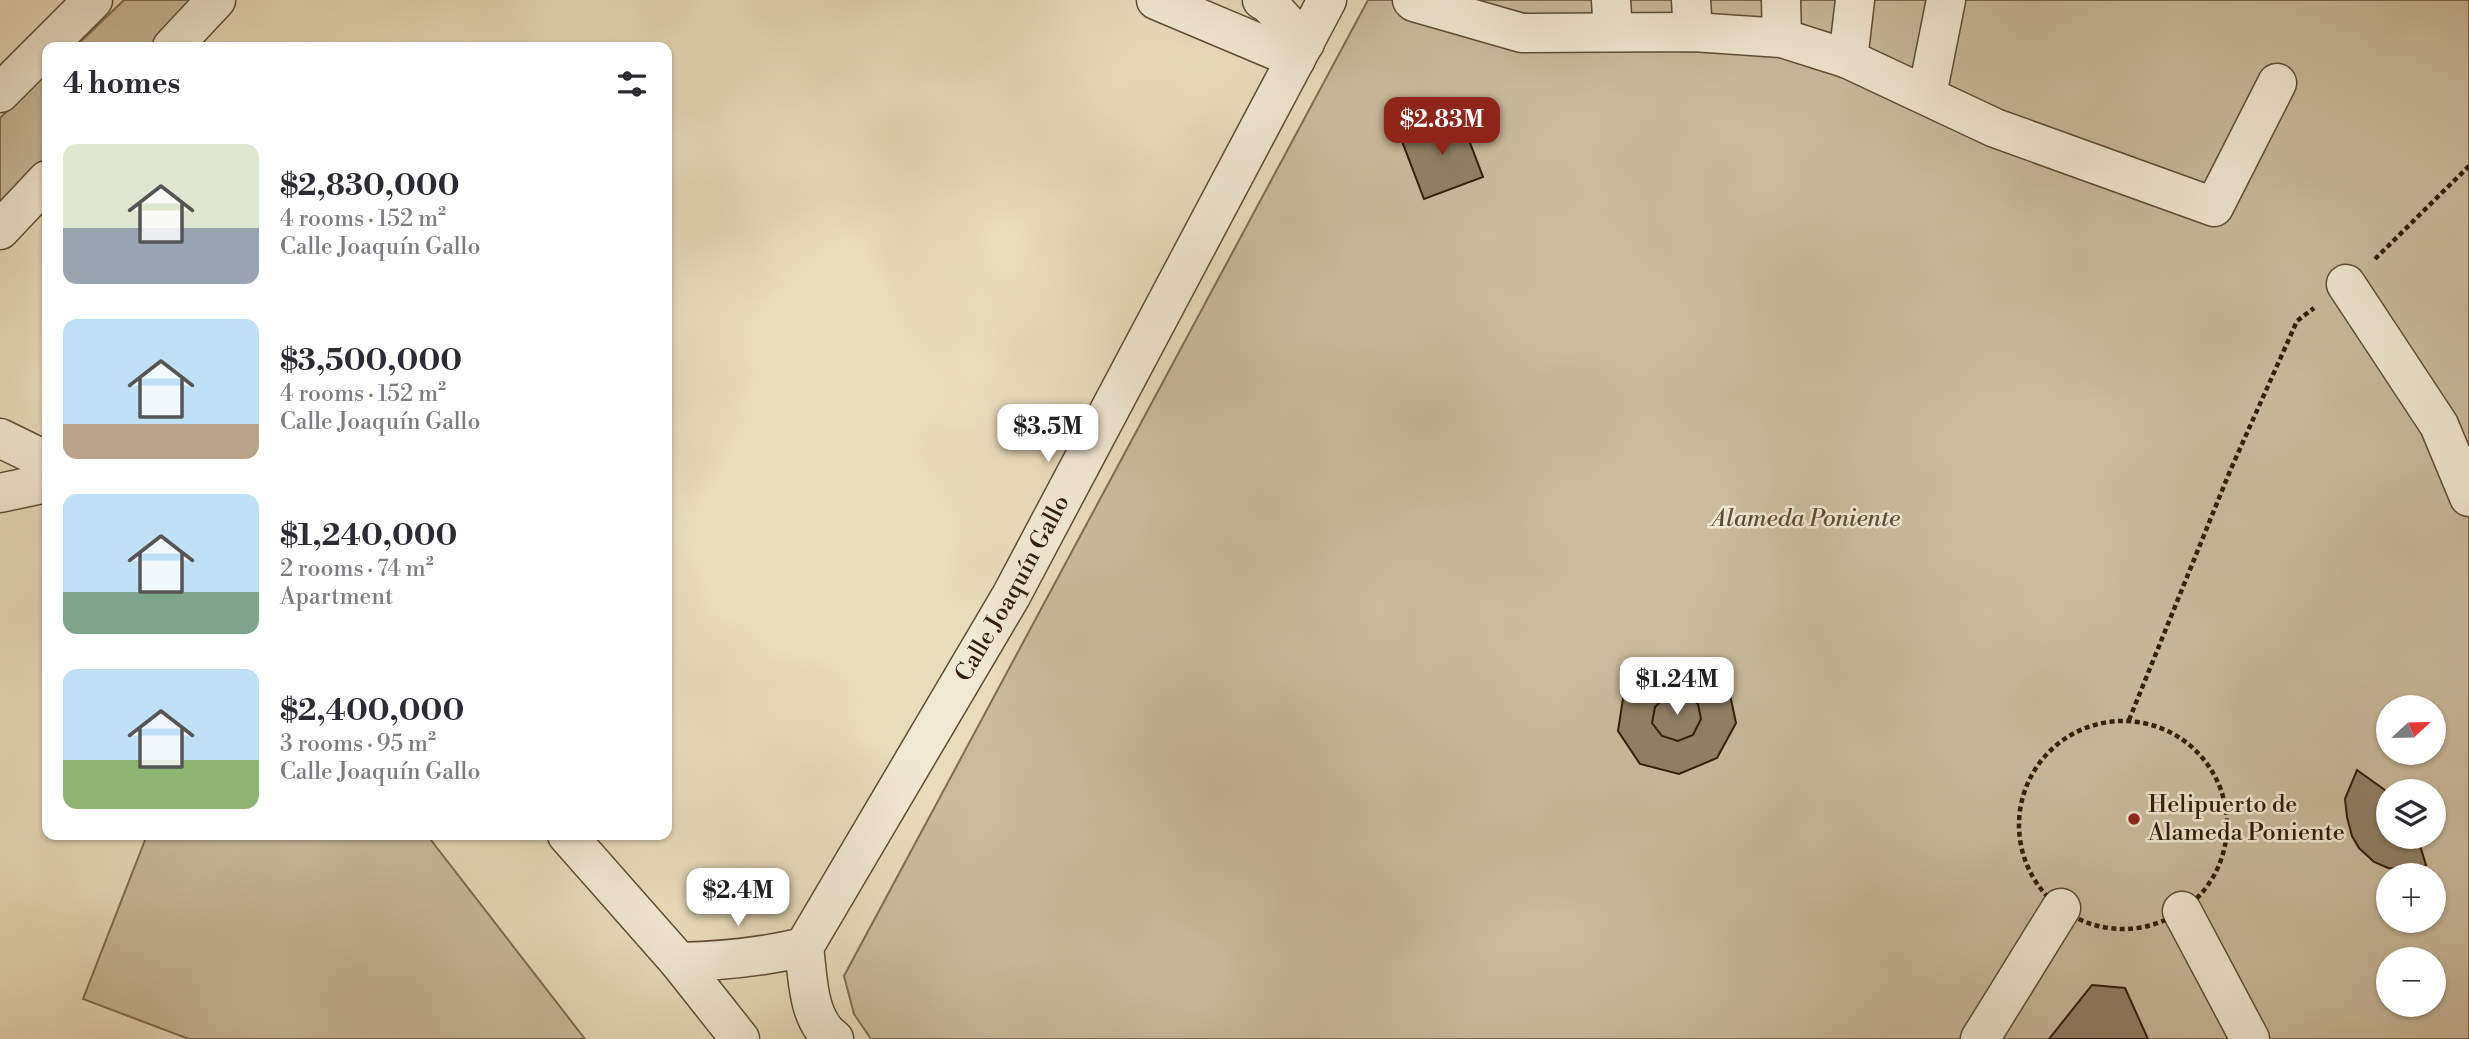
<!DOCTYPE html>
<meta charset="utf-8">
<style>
:root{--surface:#fff;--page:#f2f2f3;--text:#2b2b33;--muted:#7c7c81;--accent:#8f2418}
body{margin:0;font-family:"Libre Bodoni",serif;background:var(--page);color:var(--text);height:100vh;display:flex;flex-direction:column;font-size:26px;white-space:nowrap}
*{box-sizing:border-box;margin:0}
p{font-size:23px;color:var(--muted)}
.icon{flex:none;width:38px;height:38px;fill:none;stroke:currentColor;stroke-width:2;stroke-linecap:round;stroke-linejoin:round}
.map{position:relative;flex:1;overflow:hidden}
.sheet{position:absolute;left:42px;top:42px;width:630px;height:798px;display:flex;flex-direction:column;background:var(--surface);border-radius:14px;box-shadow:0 2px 5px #0004}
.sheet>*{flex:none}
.needle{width:46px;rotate:68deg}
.tools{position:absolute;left:2376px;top:695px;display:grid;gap:14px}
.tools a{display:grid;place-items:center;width:70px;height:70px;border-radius:50%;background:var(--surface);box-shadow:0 2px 5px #0004;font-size:35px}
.price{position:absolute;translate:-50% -60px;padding:0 16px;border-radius:14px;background:#fff;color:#222;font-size:23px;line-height:46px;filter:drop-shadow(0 2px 4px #0008)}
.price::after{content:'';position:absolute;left:50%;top:42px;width:21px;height:16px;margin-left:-10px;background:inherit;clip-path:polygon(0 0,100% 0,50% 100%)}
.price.selected{background:var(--accent);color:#fff}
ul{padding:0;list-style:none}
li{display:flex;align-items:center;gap:21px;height:175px;padding:0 21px}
li span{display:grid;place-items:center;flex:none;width:196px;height:140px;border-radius:14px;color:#555}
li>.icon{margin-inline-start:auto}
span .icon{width:84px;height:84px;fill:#fffc;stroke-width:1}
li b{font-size:30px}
h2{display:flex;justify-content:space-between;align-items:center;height:84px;padding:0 21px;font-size:30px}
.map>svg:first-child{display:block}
.green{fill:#cabb9d;stroke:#7e6c54;stroke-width:2;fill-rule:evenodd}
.building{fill:#918066;stroke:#321c0a;stroke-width:2}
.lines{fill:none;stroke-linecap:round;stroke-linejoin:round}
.minor-casing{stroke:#604c36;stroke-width:41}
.path{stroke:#321c0a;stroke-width:4.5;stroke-dasharray:5 3.5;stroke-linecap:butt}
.minor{stroke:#f1e8d3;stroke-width:38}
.poi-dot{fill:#8f2418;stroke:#f1e8d3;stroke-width:2.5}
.labels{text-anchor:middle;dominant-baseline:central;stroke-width:5;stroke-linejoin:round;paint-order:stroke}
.park-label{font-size:24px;font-style:italic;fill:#604c36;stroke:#f1e8d3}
.street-label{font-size:24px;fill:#321c0a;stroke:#f1e8d3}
.poi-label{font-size:24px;fill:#321c0a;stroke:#f1e8d3;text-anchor:start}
</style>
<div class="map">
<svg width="2469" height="1039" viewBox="0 0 2469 1039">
<rect width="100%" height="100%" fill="#e9dcbb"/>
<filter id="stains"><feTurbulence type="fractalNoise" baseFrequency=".00286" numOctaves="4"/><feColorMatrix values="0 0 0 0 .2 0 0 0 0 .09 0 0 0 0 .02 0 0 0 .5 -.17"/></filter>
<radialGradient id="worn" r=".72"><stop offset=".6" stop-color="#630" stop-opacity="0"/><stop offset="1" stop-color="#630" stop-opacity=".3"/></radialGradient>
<g class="green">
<path d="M124 0H200L154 47H75Z"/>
<path d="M1368 0H2469V1039H871L854 1014 844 976ZM2389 707H2434V752H2389ZM2389 791H2434V836H2389ZM2389 875H2434V920H2389ZM2389 959H2434V1004H2389Z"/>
<path d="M47 73V156L0 205V118Z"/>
<path d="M147 835H427L585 1039H189L83 999Z"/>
</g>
<g class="building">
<path d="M1459 114 1483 177 1424 199 1400 136Z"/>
<path d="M1695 662 1728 685 1736 723 1717 758 1679 774 1640 764 1618 731 1624 692 1654 664Z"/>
<path d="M1685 694 1698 704 1701 719 1693 735 1678 741 1662 736 1652 723 1655 707 1667 695Z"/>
<path d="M2357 770 2389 793V836H2417L2426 865 2414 870 2388 868 2374 862 2359 848 2352 836 2347 817 2345 799Z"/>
<path d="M2092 985 2125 988 2148 1039H2049Z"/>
</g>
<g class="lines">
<g class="minor-casing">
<g id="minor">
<path d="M1156 0 1296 59"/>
<path d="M1262 0 1269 4 1305 43"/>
<path d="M1412 0 1414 2 1522 33 1693 32 1782 38 1848 59 1995 128 2214 207 2277 83"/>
<path d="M1611 0 1613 32"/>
<path d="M1691 0 1693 32"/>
<path d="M1781 0 1782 38"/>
<path d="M172 47 216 0"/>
<path d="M1848 59 1855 0"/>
<path d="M0 93 93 0"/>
<path d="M1927 95 1946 0"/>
<path d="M0 230 47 180"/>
<path d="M2346 284 2439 425 2469 497"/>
<path d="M0 438 47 461"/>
<path d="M0 493 47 483"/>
<path d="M567 835 679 962 740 1039"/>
<path d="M2182 911 2250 1039"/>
<path d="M804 947C808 977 807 1020 834 1039"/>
<path id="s1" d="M679 962C721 961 763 957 804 947L1011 596 1327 0"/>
<path d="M1980 1039 2061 908"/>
</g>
</g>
<g class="path">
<path d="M2375 259 2469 166"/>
<path d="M2129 720 2230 471 2297 321 2314 308"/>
<circle cx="2123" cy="825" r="104"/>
</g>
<use href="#minor" class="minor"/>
</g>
<circle class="poi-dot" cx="2134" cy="819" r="7"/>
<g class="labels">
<g class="park-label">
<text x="1806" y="519">Alameda Poniente</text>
</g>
<g class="street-label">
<text stroke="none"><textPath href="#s1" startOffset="541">Calle Joaquín Gallo</textPath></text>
</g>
<g class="poi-label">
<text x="2148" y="805">Helipuerto de<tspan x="2148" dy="28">Alameda Poniente</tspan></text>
</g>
</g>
<rect width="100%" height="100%" filter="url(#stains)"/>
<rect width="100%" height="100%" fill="url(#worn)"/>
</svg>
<div class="tools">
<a><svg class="needle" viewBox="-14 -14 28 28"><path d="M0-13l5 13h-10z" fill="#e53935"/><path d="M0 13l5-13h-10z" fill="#7c7c81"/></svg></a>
<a><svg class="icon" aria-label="layers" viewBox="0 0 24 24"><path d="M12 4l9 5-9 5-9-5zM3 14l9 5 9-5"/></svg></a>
<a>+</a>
<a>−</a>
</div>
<b class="price selected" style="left:1442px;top:157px">$2.83M</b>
<b class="price" style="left:1048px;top:464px">$3.5M</b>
<b class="price" style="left:1677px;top:717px">$1.24M</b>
<b class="price" style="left:738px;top:928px">$2.4M</b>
<section class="sheet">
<h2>4 homes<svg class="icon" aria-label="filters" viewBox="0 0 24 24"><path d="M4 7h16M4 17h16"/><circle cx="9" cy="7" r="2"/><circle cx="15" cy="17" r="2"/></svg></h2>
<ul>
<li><span style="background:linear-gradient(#dfe7d0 60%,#9aa5b1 0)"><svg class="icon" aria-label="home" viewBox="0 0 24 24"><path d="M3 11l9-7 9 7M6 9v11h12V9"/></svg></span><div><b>$2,830,000</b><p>4 rooms · 152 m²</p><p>Calle Joaquín Gallo</p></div></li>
<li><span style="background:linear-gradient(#bfe0f5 75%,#b9a48a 0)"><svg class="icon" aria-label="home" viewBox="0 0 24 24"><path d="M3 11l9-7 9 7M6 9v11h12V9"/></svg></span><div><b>$3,500,000</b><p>4 rooms · 152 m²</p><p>Calle Joaquín Gallo</p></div></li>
<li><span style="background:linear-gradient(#bfe0f5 70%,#7fa58c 0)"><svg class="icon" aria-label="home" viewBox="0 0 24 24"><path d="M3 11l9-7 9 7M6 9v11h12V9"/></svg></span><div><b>$1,240,000</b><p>2 rooms · 74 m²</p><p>Apartment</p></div></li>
<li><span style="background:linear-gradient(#bfe0f5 65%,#8fb573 0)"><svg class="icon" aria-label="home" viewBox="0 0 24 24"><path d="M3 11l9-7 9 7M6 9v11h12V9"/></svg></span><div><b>$2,400,000</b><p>3 rooms · 95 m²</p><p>Calle Joaquín Gallo</p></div></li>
</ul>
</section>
</div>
